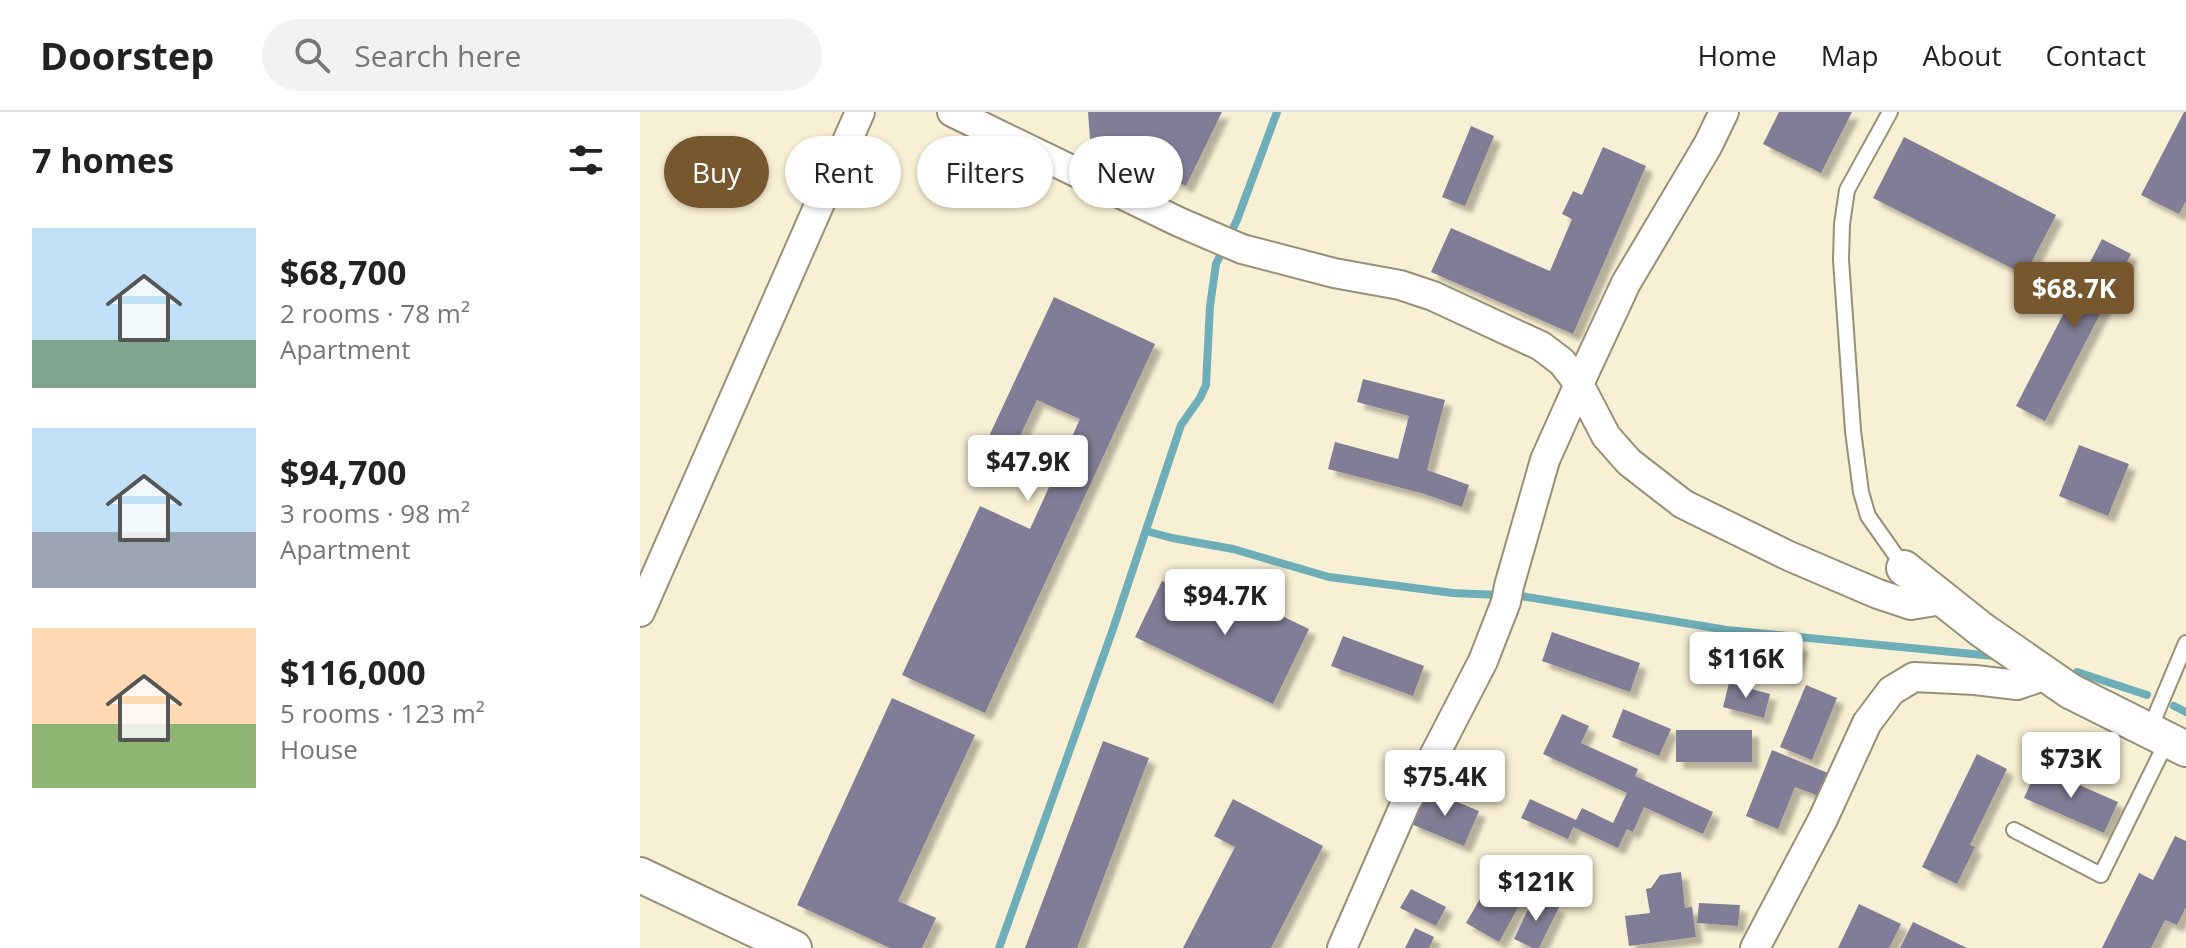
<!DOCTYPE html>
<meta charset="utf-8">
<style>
:root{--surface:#fff;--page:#f2f2f2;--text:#222;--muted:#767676;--line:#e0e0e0;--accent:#77572d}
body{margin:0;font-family:"Open Sans",sans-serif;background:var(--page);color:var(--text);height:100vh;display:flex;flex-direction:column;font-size:30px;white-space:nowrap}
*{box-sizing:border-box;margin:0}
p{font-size:26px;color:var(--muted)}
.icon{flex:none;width:44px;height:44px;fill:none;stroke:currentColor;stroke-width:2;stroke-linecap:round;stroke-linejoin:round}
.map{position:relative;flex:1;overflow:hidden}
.drawer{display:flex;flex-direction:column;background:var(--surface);width:640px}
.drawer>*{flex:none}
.banner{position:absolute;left:24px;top:24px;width:760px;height:72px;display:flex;gap:16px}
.price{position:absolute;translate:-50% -68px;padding:0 18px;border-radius:8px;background:#fff;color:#222;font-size:26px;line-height:52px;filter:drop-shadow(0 2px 4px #0008)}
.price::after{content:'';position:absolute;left:50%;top:48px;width:24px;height:18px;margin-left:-12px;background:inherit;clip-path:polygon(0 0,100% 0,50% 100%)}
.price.selected{background:var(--accent);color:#fff}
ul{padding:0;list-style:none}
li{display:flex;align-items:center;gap:24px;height:200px;padding:0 32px}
li span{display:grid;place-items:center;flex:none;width:224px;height:160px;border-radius:0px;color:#555}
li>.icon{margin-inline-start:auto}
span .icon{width:96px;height:96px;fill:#fffc;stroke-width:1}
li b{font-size:34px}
h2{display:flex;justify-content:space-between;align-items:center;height:96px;padding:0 32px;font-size:34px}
.pill{padding:0 28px;border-radius:36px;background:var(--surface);box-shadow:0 2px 6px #0004;font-size:28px;line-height:72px}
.pill.selected{background:var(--accent);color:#fff}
header{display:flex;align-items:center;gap:48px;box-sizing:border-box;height:112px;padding:0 40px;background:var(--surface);border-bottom:2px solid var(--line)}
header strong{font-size:38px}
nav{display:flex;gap:44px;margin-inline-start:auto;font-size:28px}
.search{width:560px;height:72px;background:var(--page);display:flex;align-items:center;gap:20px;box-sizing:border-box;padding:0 28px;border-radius:44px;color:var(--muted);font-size:30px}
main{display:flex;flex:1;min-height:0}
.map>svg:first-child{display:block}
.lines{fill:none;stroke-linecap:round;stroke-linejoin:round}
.stream{stroke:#6eaeb8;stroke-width:8}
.building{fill:#807d96;filter:url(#shadow)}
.service-casing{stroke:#979077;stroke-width:18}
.minor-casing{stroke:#979077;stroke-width:32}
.tertiary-casing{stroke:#979077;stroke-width:38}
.service{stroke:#fff;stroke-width:14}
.minor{stroke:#fff;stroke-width:28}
.tertiary{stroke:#fff;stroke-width:34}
</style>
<header>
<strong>Doorstep</strong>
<div class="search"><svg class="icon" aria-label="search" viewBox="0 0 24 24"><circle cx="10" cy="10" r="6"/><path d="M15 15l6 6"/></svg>Search here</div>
<nav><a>Home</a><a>Map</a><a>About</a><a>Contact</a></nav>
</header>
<main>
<section class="drawer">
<h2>7 homes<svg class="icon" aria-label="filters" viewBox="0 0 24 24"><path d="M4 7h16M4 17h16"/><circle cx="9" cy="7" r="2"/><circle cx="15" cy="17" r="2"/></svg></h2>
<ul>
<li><span style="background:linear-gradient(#bfe0f5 70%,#7fa58c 0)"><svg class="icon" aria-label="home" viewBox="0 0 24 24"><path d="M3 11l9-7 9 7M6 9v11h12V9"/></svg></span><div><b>$68,700</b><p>2 rooms · 78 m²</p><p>Apartment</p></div></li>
<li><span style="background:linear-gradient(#bfe0f5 65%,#9aa5b1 0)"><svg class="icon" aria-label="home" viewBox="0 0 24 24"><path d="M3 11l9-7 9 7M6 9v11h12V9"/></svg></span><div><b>$94,700</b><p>3 rooms · 98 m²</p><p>Apartment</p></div></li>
<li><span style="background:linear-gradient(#ffd9b3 60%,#8fb573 0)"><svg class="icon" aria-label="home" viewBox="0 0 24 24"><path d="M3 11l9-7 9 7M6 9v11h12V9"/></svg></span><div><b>$116,000</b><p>5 rooms · 123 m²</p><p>House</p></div></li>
</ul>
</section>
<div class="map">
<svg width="1546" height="836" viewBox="0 0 1546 836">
<defs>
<filter id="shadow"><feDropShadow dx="7" dy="7" stdDeviation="2" flood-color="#0004"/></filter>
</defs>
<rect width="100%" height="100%" fill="#f8f0d4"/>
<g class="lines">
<g class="stream">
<path d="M506 419 532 426 593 437 689 465 813 481 881 484 1087 518 1353 544"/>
<path d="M1437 560 1507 583"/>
<path d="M1534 594 1546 600"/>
<path d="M359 836 473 517 541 313 560 286 566 273 570 194 576 152 597 108 637 0"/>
</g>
</g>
<g class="building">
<path d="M448 0H582L546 74 450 27Z"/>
<path d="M1139 0H1212L1181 61 1123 32Z"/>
<path d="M1544 0H1546V89L1539 102 1501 83Z"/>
<path d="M831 14 854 24 825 94 802 85Z"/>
<path d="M1264 25 1416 103 1385 163 1233 86Z"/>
<path d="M963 35 1006 54 933 222 791 160 811 116 910 159 932 107 922 102 933 79 942 83Z"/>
<path d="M1462 127 1491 142 1405 309 1376 294Z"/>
<path d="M414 185 515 232 345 601 262 563 340 394 390 417 440 307 397 288 361 364 336 352Z"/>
<path d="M723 267 805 288 787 358 829 373 822 395 781 381 688 357 695 330 758 347 769 304 717 290Z"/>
<path d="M1439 333 1489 352 1468 404 1419 384Z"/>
<path d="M565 467 669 517 633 592 495 525 522 469 556 485Z"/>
<path d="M912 520 1000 551 990 580 902 549Z"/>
<path d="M703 524 784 554 773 584 691 554Z"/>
<path d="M1138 525 1162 533 1151 566 1127 559Z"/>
<path d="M1089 571 1130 582 1124 606 1083 595Z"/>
<path d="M1166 573 1197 586 1172 648 1140 635Z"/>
<path d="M252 586 335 623 258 789 296 806 282 836H250L157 793Z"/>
<path d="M983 597 1031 617 1019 644 972 625Z"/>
<path d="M922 602 949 614 941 631 998 657 995 664 1073 700 1063 722 1004 695 993 720 987 717 978 736 933 715 928 727 881 706 890 687 936 708 942 696 973 711 987 681 903 642Z"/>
<rect x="1036" y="618" width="76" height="32"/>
<path d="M463 629 509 646 437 836H385Z"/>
<path d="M1132 638 1188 661 1179 684 1155 675 1138 717 1106 704Z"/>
<path d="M1337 642 1367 657 1330 733 1335 735 1317 772 1282 755Z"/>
<path d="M1398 655 1478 690 1464 721 1384 686Z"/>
<path d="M786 677 839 699 824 734 771 712Z"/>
<path d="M593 687 683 734 631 836H543L595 735 574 724Z"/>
<path d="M1535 724 1546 729V795L1537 813 1525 808 1511 836H1462L1499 761 1513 768Z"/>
<path d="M1041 760 1045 796 1052 795 1056 825 989 834 985 804 1010 801 1006 777 1011 776 1020 763Z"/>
<path d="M852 766 884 785 859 830 826 811Z"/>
<path d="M771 777 806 795 796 814 760 796Z"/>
<path d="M894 784 919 795 899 836H893L874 827Z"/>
<path d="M1059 791 1100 793 1098 814 1057 811Z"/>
<path d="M1219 792 1261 812 1249 836H1198Z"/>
<path d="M1273 810 1327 836H1260Z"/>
<path d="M775 816 794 825 789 836H765Z"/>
</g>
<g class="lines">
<g class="service-casing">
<g id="service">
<path d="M1250 0 1207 78 1202 112 1201 148 1213 319 1221 380 1228 404 1264 455"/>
<path d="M1509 619 1546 531"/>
<path d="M1374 718 1461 763 1527 629"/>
</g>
</g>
<g class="minor-casing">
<g id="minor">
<path d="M312 0 539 110 602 137 694 161 760 173 793 184 901 234 922 250 939 272 966 324 989 350 1043 392 1149 444 1238 482 1271 493 1302 488"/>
<path d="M0 500 220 0"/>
<path d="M702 836 766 690 794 644 843 549 866 490 869 474 905 348 939 272 986 171 1068 33 1084 0"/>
<path d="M1115 836 1183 707 1227 611 1251 579 1274 565 1335 568 1377 573 1406 563"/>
</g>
</g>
<g class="tertiary-casing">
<g id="tertiary">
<path d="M1264 456 1342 518 1430 579 1546 637"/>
<path d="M0 763 154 836"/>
</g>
</g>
<use href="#service" class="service"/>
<use href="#minor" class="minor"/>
<use href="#tertiary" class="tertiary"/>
</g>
</svg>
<b class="price selected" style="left:1434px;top:218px">$68.7K</b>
<b class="price" style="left:388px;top:391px">$47.9K</b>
<b class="price" style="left:585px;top:525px">$94.7K</b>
<b class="price" style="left:1106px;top:588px">$116K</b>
<b class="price" style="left:1431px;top:688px">$73K</b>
<b class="price" style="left:805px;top:706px">$75.4K</b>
<b class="price" style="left:896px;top:811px">$121K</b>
<div class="banner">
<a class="pill selected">Buy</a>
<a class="pill">Rent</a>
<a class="pill">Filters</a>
<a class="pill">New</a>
</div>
</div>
</main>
